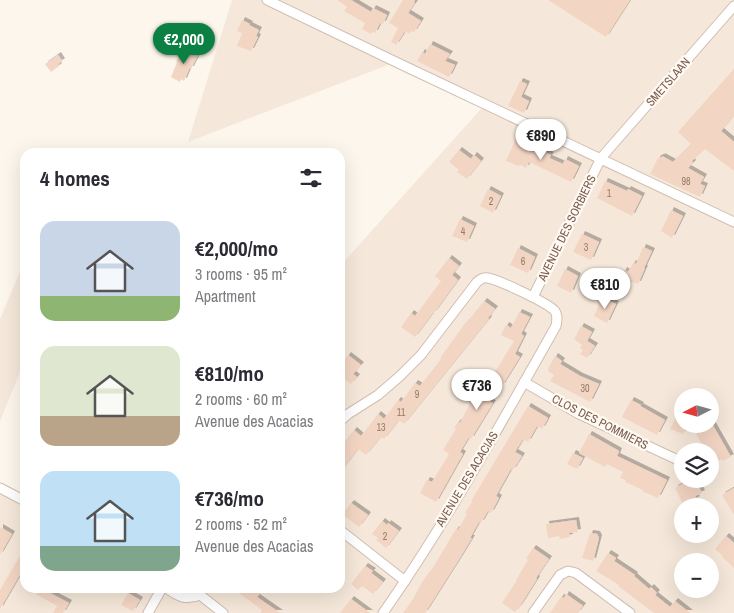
<!DOCTYPE html>
<meta charset="utf-8">
<style>
:root{--surface:#fff;--page:#f2f2f3;--text:#2b2b33;--muted:#7c7c81;--accent:#0b8043}
body{margin:0;font-family:"Archivo Narrow",sans-serif;background:var(--page);color:var(--text);height:100vh;display:flex;flex-direction:column;font-size:19px;white-space:nowrap}
*{box-sizing:border-box;margin:0}
p{font-size:16px;color:var(--muted)}
.icon{flex:none;width:28px;height:28px;fill:none;stroke:currentColor;stroke-width:2;stroke-linecap:round;stroke-linejoin:round}
.map{position:relative;flex:1;overflow:hidden}
.drawer{position:absolute;left:20px;top:148px;width:325px;height:445px;display:flex;flex-direction:column;background:var(--surface);border-radius:15px;box-shadow:0 5px 20px #0002}
.drawer>*{flex:none}
.needle{width:32px;rotate:264deg}
.controls{position:absolute;left:674px;top:388px;display:grid;gap:10px}
.controls a{display:grid;place-items:center;width:45px;height:45px;border-radius:50%;background:var(--surface);box-shadow:0 5px 20px #0002;font-size:25px}
.price{position:absolute;translate:-50% -42px;padding:0 11px;border-radius:18px;background:#fff;color:#222;font-size:16px;line-height:32px;filter:drop-shadow(0 1px 2px #0008)}
.price::after{content:'';position:absolute;left:50%;top:30px;width:15px;height:11px;margin-left:-8px;background:inherit;clip-path:polygon(0 0,100% 0,50% 100%)}
.price.on{background:var(--accent);color:#fff}
ul{padding:0;list-style:none}
li{display:flex;align-items:center;gap:15px;height:125px;padding:0 20px}
li span{display:grid;place-items:center;flex:none;width:140px;height:100px;border-radius:15px;color:#555}
li>.icon{margin-inline-start:auto}
span .icon{width:60px;height:60px;fill:#fffc;stroke-width:1}
li b{font-size:21px}
h2{display:flex;justify-content:space-between;align-items:center;height:60px;padding:0 20px;font-size:21px}
.map>svg:first-child{display:block}
.residential{fill:#f5e8da;fill-rule:evenodd}
.building{fill:#f3d5c3;filter:url(#shadow)}
.lines{fill:none;stroke-linecap:round;stroke-linejoin:round}
.minor-casing{stroke:#d1beb0;stroke-width:11}
.minor{stroke:#fff;stroke-width:9}
.labels{text-anchor:middle;dominant-baseline:central;stroke-width:4.5;stroke-linejoin:round;paint-order:stroke}
.number-label{font-size:10px;fill:#987a6a}
.street-label{font-size:12px;fill:#7a5c4d;stroke:#fffaf3}
</style>
<div class="map">
<svg width="734" height="613" viewBox="0 0 734 613">
<defs>
<filter id="shadow"><feDropShadow dx="3" dy="-3" stdDeviation="0" flood-color="#0004"/></filter>
</defs>
<rect width="100%" height="100%" fill="#fdf6ec"/>
<g class="residential">
<path d="M232 0H734V613H0V482L25 495V588H340V266L489 100 401 60 188 142ZM682 396H710V424H682ZM682 451H710V479H682ZM682 506H710V534H682ZM682 561H710V589H682Z"/>
<path d="M25 260V360L0 421V319Z"/>
</g>
<g class="building">
<path d="M337 0H351L371 12 373 8 387 15 383 24 380 23 375 33 372 32 371 34 362 29 365 23 344 11 347 7Z"/>
<path d="M403 0H415L414 2 415 3 408 13 421 21 414 32 411 31 409 34 405 31 396 45 391 42 398 28 389 23Z"/>
<path d="M548 0H630L606 37Z"/>
<path d="M242 20 250 24 249 25 259 30 256 36 258 37 251 51 237 46 242 33 237 31Z"/>
<path d="M430 44 450 54 445 61 455 65 449 77 417 61 422 52 425 54Z"/>
<path d="M183 48 198 55 191 69H189L184 81 181 79 180 82 171 77 177 62H176Z"/>
<path d="M58 55 62 61 58 64 59 66 51 72 45 64Z"/>
<path d="M734 69V116L721 131 734 142V171L705 149 692 161 693 163 688 168 704 177 700 184 705 186 700 197 650 174 658 158H659L660 157H662V156L673 162 691 144 678 132Z"/>
<path d="M520 81 527 84 521 97 529 101 524 113 508 106Z"/>
<path d="M516 138 524 142 523 146 541 155 542 151 551 155 549 158 563 164 565 159 579 166 571 182 529 162 526 168 521 165 518 166 506 161Z"/>
<path d="M459 150 471 159 474 155 481 161 467 179 457 172 459 170 449 162Z"/>
<path d="M605 181 627 191 628 189 642 196 632 216 597 198Z"/>
<path d="M488 189 501 196 493 213 480 206Z"/>
<path d="M671 210 683 216 672 238 661 231Z"/>
<path d="M460 219 474 226 467 242 452 236Z"/>
<path d="M582 234 599 242 591 260 573 252Z"/>
<path d="M643 247 652 251 644 268H645L638 284 632 282V283L620 278 624 270 628 272 633 263 636 264Z"/>
<path d="M518 248 535 257 528 273 510 265Z"/>
<path d="M449 258 459 266 452 275 458 280 434 313H433L415 337 401 327 411 313 415 316 441 281 435 276Z"/>
<path d="M565 269 578 276 571 293 557 286Z"/>
<path d="M601 297 616 304 607 323 594 316 599 305 597 304Z"/>
<path d="M484 301 495 309 488 318 489 319 404 424 399 420 384 439 381 437 366 455 358 449 340 472V447L354 430 361 436 378 414 384 419 398 400 401 402 415 383 420 386 441 359 440 358 466 322H467Z"/>
<path d="M519 312 530 317 521 334 524 336 515 354 520 357 502 386 500 384 490 402 493 403 471 439 469 437 460 452 463 454 436 502 420 493 427 480 432 482 449 454 443 450 456 429 454 428 458 422 460 423 475 393 479 395 487 382 488 383 514 341 501 335 506 325 511 328Z"/>
<path d="M581 326 592 332 587 341 595 346 587 358 580 354 583 350 580 348 582 345 574 339Z"/>
<path d="M348 355 361 365 353 374 357 377 351 384 340 376V366Z"/>
<path d="M555 356 562 361 560 364 580 376 599 384 590 402 550 381 554 375 548 371 549 369H548Z"/>
<path d="M631 400 641 405 640 406 665 420 657 435 622 417Z"/>
<path d="M682 405V424H688L683 434 670 429Z"/>
<path d="M528 406 548 418 542 429 537 426 528 442 523 439 515 452 522 456 513 470 511 469 496 496 499 498 491 513 488 511 481 523 479 522 470 538H472L460 558 425 613H403L413 599 422 582 430 571H431L456 529 458 530 467 514 465 513 472 502 471 501Z"/>
<path d="M711 422 731 457 723 461 722 459 713 463 710 458V451H706L695 432Z"/>
<path d="M589 434 619 451 617 456 667 480 658 498 642 491 643 490 625 482 626 480 620 478 623 472 607 464 605 467 579 453Z"/>
<path d="M573 453 583 458 577 469 567 464Z"/>
<path d="M686 482 688 486 696 482 702 493 695 496 697 499 684 506 675 488Z"/>
<path d="M734 488V515L722 495Z"/>
<path d="M351 503 368 515 359 527 342 514Z"/>
<path d="M576 520 578 532 569 533 570 537 560 539 559 536 548 538 546 524Z"/>
<path d="M382 521 387 525 388 523 399 531 386 548 376 540 378 538 372 534Z"/>
<path d="M0 527 12 534 0 555Z"/>
<path d="M590 533 597 534 599 538 593 561 582 558Z"/>
<path d="M726 536 734 543V568L722 557 723 556 715 549Z"/>
<path d="M25 547V566L0 609V590Z"/>
<path d="M533 548 549 559 536 578 537 579 520 606 515 612 502 603 517 580H516L528 560 526 558Z"/>
<path d="M608 553 616 558 614 561 635 575 634 576 649 589 651 587 657 593 655 595 670 607 675 601 690 613H654L618 586 619 585 596 571Z"/>
<path d="M365 566 373 571 371 573 383 582 373 594 362 586 358 590 351 584Z"/>
<path d="M40 588H53L50 593 69 603 63 613H53L57 606 36 594Z"/>
<path d="M232 588H265L257 597 280 613H260L262 610Z"/>
<path d="M128 593 140 600 133 611 121 605Z"/>
<path d="M566 594 583 606 578 613H550L561 597 564 598Z"/>
<path d="M351 599 370 613H340Z"/>
</g>
<g class="lines">
<g class="minor-casing">
<g id="minor">
<path d="M267 0 398 63 734 222"/>
<path d="M533 297 601 158 734 6"/>
<path d="M524 382 579 414 678 460"/>
<path d="M340 421 348 414 378 395 400 376 421 355 477 282C481 279 483 277 488 278 499 280 548 303 555 311 558 316 557 320 556 326 501 423 447 522 383 613"/>
<path d="M0 488 25 501"/>
<path d="M340 530 405 581"/>
<path d="M166 588C178 596 185 601 200 595"/>
<path d="M200 595 223 613"/>
<path d="M148 613 162 588"/>
<path d="M533 613 560 575 568 571 576 573 630 613"/>
</g>
</g>
<use href="#minor" class="minor"/>
</g>
<g class="labels">
<g class="number-label">
<text x="686" y="181">98</text>
<text x="609" y="193">1</text>
<text x="491" y="201">2</text>
<text x="463" y="231">4</text>
<text x="586" y="247">3</text>
<text x="523" y="261">6</text>
<text x="585" y="388">30</text>
<text x="417" y="394">9</text>
<text x="401" y="412">11</text>
<text x="381" y="427">13</text>
<text x="385" y="536">2</text>
</g>
<g class="street-label">
<text transform="translate(668 82) rotate(-49)">SMETSLAAN</text>
<text transform="translate(567 228) rotate(-64)">AVENUE DES SORBIERS</text>
<text transform="translate(600 422) rotate(27)">CLOS DES POMMIERS</text>
<text transform="translate(467 479) rotate(-59)">AVENUE DES ACACIAS</text>
</g>
</g>
</svg>
<div class="controls">
<a><svg class="needle" viewBox="-14 -14 28 28"><path d="M0-13l5 13h-10z" fill="#e53935"/><path d="M0 13l5-13h-10z" fill="#7c7c81"/></svg></a>
<a><svg class="icon" aria-label="layers" viewBox="0 0 24 24"><path d="M12 4l9 5-9 5-9-5zM3 14l9 5 9-5"/></svg></a>
<a>+</a>
<a>−</a>
</div>
<b class="price on" style="left:184px;top:65px">€2,000</b>
<b class="price" style="left:541px;top:161px">€890</b>
<b class="price" style="left:605px;top:310px">€810</b>
<b class="price" style="left:477px;top:411px">€736</b>
<section class="drawer">
<h2>4 homes<svg class="icon" aria-label="filters" viewBox="0 0 24 24"><path d="M4 7h16M4 17h16"/><circle cx="9" cy="7" r="2"/><circle cx="15" cy="17" r="2"/></svg></h2>
<ul>
<li><span style="background:linear-gradient(#c9d6e8 75%,#8fb573 0)"><svg class="icon" aria-label="home" viewBox="0 0 24 24"><path d="M3 11l9-7 9 7M6 9v11h12V9"/></svg></span><div><b>€2,000/mo</b><p>3 rooms · 95 m²</p><p>Apartment</p></div></li>
<li><span style="background:linear-gradient(#dfe7d0 70%,#b9a48a 0)"><svg class="icon" aria-label="home" viewBox="0 0 24 24"><path d="M3 11l9-7 9 7M6 9v11h12V9"/></svg></span><div><b>€810/mo</b><p>2 rooms · 60 m²</p><p>Avenue des Acacias</p></div></li>
<li><span style="background:linear-gradient(#bfe0f5 75%,#7fa58c 0)"><svg class="icon" aria-label="home" viewBox="0 0 24 24"><path d="M3 11l9-7 9 7M6 9v11h12V9"/></svg></span><div><b>€736/mo</b><p>2 rooms · 52 m²</p><p>Avenue des Acacias</p></div></li>
</ul>
</section>
</div>
